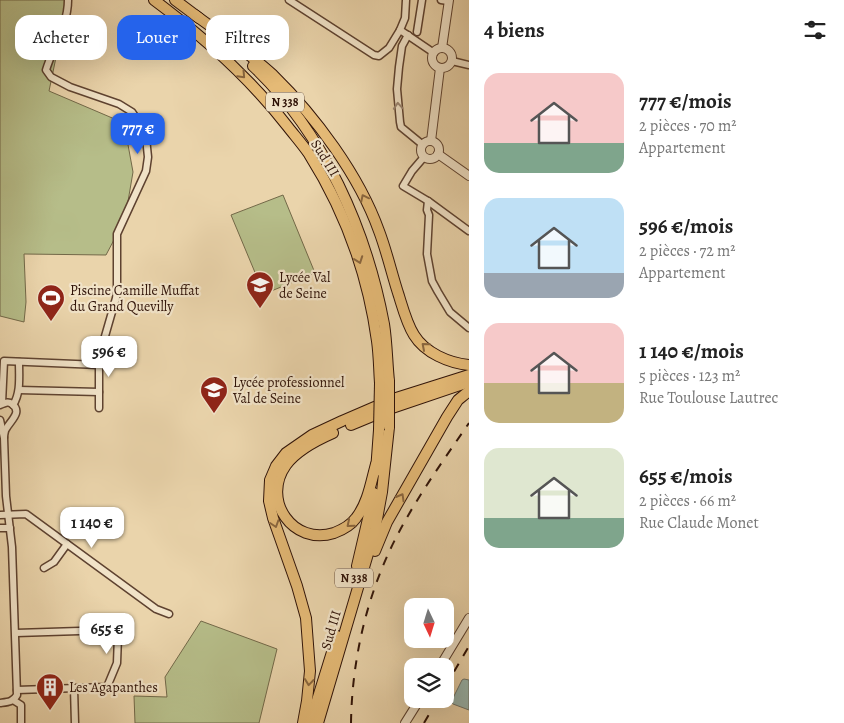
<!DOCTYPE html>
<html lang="fr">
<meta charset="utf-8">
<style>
:root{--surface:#fff;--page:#f6f6f6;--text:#222;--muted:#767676;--accent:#2563eb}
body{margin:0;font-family:Alegreya,serif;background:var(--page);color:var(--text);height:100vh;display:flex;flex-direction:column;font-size:19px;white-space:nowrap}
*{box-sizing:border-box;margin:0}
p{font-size:16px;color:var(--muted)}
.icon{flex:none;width:28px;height:28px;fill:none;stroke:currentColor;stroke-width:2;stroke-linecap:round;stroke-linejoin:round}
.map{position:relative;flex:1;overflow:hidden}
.drawer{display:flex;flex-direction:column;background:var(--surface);width:375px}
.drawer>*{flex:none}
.banner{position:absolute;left:15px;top:15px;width:379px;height:45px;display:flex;gap:10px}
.needle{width:32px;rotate:176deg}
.tools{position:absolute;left:404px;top:598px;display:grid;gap:10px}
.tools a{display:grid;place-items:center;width:50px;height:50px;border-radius:10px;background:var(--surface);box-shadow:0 5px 20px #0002;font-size:25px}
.price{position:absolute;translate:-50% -42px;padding:0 11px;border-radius:10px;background:#fff;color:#222;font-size:16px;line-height:32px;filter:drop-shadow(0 1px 2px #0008)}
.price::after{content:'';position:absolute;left:50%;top:30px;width:15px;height:11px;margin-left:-8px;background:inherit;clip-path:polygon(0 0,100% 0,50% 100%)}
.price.current{background:var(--accent);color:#fff}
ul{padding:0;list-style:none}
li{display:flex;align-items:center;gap:15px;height:125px;padding:0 15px}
li span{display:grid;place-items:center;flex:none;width:140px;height:100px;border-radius:15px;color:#555}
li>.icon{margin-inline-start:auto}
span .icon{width:60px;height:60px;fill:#fffc;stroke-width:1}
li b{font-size:21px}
h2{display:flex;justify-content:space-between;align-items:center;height:60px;padding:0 15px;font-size:21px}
.chip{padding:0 18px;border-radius:15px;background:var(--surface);box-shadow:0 5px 20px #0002;font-size:18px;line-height:45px}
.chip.current{background:var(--accent);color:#fff}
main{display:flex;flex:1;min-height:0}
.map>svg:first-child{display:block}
.green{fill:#b6bd89;stroke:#726848}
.water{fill:#99b7b0;stroke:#6f756c}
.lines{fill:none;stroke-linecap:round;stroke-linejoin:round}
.minor-casing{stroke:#5e4230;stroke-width:9}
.tertiary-casing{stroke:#5e4230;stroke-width:10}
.trunk-casing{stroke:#2f1207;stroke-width:12}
.minor{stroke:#f1e3c8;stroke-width:6}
.tertiary{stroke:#f1e3c8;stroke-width:8}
.trunk{stroke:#e5ba76;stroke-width:10}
.rail{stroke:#2f1207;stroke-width:2;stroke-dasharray:9 9;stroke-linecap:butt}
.trunk-bridge-casing{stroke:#2f1207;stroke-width:12;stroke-linecap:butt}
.trunk-bridge{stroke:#e5ba76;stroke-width:10}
.oneway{stroke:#8a663e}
.oneway2{stroke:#9a8571}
.labels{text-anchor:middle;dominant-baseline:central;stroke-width:4.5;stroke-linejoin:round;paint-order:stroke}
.shield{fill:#f1e3c8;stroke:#695141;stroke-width:1}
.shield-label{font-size:12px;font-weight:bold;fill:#2f1207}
.street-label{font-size:14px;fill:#2f1207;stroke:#f1e3c8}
.poi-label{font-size:14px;fill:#2f1207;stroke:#f1e3c8;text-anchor:start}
</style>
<main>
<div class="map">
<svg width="469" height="723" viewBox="0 0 469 723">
<rect width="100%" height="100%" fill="#ead4ab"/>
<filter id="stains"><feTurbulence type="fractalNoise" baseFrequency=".004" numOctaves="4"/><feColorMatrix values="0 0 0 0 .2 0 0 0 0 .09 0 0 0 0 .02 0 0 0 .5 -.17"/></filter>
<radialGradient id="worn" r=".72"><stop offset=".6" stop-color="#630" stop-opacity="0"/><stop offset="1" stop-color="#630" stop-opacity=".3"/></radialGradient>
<g class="green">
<path d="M0 0H68L49 91 124 123 133 172 125 219 106 255 24 254 26 302 24 322 0 316Z"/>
<path d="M283 195 315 273 264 294 231 215Z"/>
<path d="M201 621 277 649 259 723H135L134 696 167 697 165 677Z"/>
</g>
<path class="water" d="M464 679 469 680V710L453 704 451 702 462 680Z"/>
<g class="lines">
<g class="minor-casing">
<g id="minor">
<path d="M68 0C68 25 53 47 46 70L51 77 70 87 119 104 132 112 143 128 146 138 148 157 146 171 117 234V290L116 298 99 357V408"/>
<path d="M289 0 374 55 379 56 389 48 400 30"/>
<path d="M406 0 405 18 400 30 434 53"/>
<path d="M441 0 448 1"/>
<path d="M417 32 422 0"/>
<path d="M408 35 402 46 399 67 397 89 400 122 401 127 423 145"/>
<path d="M452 61 469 65"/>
<path d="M424 157 412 171 403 186 428 201 469 231"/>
<path d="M428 201 427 210 429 215 427 254 432 281 438 292 450 312 469 328"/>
<path d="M19 390 99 392"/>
<path d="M2 403 4 361 99 365"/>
<path d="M0 405C5 403 8 401 12 404 23 412 10 421 6 429 5 430 4 435 4 437"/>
<path d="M13 405C21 393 19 376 19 362"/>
<path d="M0 420 4 438 6 496 12 547 17 695C13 702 8 702 0 703"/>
<path d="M0 515 26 514 156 609 169 614"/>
<path d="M0 528H10"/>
<path d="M44 568 54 562 67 544"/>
<path d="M16 633 111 630 115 632 118 636 117 663 107 687 17 690"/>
<path d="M74 688 75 723"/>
<path d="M13 700 21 705V723"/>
</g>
</g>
<g class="tertiary-casing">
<g id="tertiary">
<path d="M442 48 449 0"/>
<circle cx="442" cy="58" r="10"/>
<path d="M431 141 440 68"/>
<circle cx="430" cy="150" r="9"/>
<path d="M438 154 469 176"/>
<path d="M440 666 469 618"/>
<path d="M405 723 420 699"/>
</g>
</g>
<g class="trunk-casing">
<g id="trunk">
<path d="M154 0C204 37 250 78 288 127 295 136 303 145 309 154 345 211 368 275 377 341 379 355 379 369 380 383"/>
<path d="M175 0 199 18"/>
<path d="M195 15C221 34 249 53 273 75 315 116 359 175 379 231 387 252 392 275 399 296 403 309 407 324 414 335 425 353 449 363 469 365"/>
<path d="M253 66C324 133 366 229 384 324 387 343 387 362 389 381"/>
<path d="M351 425 392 408 469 382"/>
<path d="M333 433C317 440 297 450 286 465 261 500 293 546 334 533 342 530 351 525 356 518 368 503 371 482 376 464"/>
<path d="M376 471 379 430"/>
<path d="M375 551 387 522 447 417 458 400 469 391"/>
<path d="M357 566 374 493"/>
<path d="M303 723 307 701 310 671 306 618 297 586 273 518 269 501 270 480 276 466 286 453 312 435 342 421 393 399 469 375"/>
<path d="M310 723 337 636"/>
<path d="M318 723 375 530 382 492 389 427"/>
</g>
</g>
<use href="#minor" class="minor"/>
<use href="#tertiary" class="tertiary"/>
<use href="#trunk" class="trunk"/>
<g class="rail">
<path d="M445 687 469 646"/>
<path d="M351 723C352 657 368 590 399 532 419 494 445 458 469 423"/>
<path d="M424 723 438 699"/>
</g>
<g class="trunk-bridge-casing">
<g id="trunk-bridge">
<path d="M389 381V427"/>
<path d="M379 430 380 383"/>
</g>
</g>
<use href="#trunk-bridge" class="trunk-bridge"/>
</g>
<defs><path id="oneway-chevron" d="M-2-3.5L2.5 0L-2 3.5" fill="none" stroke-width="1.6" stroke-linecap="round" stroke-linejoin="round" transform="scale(1.25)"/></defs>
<g class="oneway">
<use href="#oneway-chevron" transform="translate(242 75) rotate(47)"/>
<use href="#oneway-chevron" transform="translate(364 198) rotate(-116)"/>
<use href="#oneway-chevron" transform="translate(359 260) rotate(70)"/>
<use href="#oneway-chevron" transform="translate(425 346) rotate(-139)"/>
<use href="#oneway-chevron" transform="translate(401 497) rotate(-60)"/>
<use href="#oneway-chevron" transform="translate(275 524) rotate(72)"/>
<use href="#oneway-chevron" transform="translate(350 524) rotate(140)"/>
<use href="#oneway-chevron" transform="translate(309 682) rotate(96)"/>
</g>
<use class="oneway2" href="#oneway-chevron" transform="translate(398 106) rotate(-94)"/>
<defs>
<g id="school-pin" transform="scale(1.4375)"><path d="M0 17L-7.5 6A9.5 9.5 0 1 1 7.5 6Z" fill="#8f2418" stroke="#f1e3c8"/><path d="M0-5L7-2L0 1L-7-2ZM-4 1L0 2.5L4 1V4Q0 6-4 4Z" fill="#fff"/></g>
<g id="stadium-pin" transform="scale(1.4375)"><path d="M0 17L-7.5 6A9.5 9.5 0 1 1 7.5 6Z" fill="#8f2418" stroke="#f1e3c8"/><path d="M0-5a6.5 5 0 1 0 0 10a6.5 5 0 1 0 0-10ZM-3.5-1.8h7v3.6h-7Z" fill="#fff"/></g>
<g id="building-pin" transform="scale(1.4375)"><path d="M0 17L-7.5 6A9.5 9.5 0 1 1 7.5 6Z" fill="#8f2418" stroke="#f1e3c8"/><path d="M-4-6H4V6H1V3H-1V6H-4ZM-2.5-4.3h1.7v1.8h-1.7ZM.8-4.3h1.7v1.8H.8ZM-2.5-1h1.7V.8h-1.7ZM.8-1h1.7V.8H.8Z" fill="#fff"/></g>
</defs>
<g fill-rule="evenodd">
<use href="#school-pin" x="260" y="285"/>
<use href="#stadium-pin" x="51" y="298"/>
<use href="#school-pin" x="214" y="390"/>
<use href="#building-pin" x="50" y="687"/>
</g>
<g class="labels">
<g class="shield">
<rect x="266" y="92.5" width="38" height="19" rx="4"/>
<rect x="335" y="568.5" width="38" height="19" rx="4"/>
</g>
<g class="shield-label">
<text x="285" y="102">N 338</text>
<text x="354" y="578">N 338</text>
</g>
<g class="street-label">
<text transform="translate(325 158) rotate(58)">Sud III</text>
<text transform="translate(331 630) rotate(-74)">Sud III</text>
</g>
<g class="poi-label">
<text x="279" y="277">Lycée Val<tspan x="279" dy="16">de Seine</tspan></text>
<text x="70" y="290">Piscine Camille Muffat<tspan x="70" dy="16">du Grand Quevilly</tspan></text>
<text x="233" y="382">Lycée professionnel<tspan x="233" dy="16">Val de Seine</tspan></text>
<text x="69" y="687">Les Agapanthes</text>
</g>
</g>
<rect width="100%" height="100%" filter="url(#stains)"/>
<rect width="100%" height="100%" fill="url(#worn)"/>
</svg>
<div class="tools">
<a><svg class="needle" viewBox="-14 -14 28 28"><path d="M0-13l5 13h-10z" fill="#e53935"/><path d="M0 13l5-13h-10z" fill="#767676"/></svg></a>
<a><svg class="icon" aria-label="layers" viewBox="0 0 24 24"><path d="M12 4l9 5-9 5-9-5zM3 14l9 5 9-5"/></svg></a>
</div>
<b class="price current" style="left:138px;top:155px">777 €</b>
<b class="price" style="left:109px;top:378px">596 €</b>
<b class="price" style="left:92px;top:549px">1 140 €</b>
<b class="price" style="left:107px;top:655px">655 €</b>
<div class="banner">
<a class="chip">Acheter</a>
<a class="chip current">Louer</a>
<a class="chip">Filtres</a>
</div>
</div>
<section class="drawer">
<h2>4 biens<svg class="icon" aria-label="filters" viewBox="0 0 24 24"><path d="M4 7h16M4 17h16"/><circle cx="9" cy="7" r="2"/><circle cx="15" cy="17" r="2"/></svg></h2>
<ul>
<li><span style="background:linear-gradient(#f6c9c9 70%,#7fa58c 0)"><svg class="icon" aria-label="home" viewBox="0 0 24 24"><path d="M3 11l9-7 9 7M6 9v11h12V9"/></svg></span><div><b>777 €/mois</b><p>2 pièces · 70 m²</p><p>Appartement</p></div></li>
<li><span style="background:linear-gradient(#bfe0f5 75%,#9aa5b1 0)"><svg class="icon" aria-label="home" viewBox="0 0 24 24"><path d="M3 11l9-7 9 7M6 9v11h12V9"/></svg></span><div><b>596 €/mois</b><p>2 pièces · 72 m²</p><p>Appartement</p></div></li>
<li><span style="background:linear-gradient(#f6c9c9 60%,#c2b280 0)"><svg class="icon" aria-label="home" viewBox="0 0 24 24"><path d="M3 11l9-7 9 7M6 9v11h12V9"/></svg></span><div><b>1 140 €/mois</b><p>5 pièces · 123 m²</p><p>Rue Toulouse Lautrec</p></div></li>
<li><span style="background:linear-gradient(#dfe7d0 70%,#7fa58c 0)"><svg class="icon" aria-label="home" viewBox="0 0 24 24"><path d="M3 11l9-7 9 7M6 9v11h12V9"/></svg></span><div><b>655 €/mois</b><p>2 pièces · 66 m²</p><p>Rue Claude Monet</p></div></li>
</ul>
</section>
</main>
